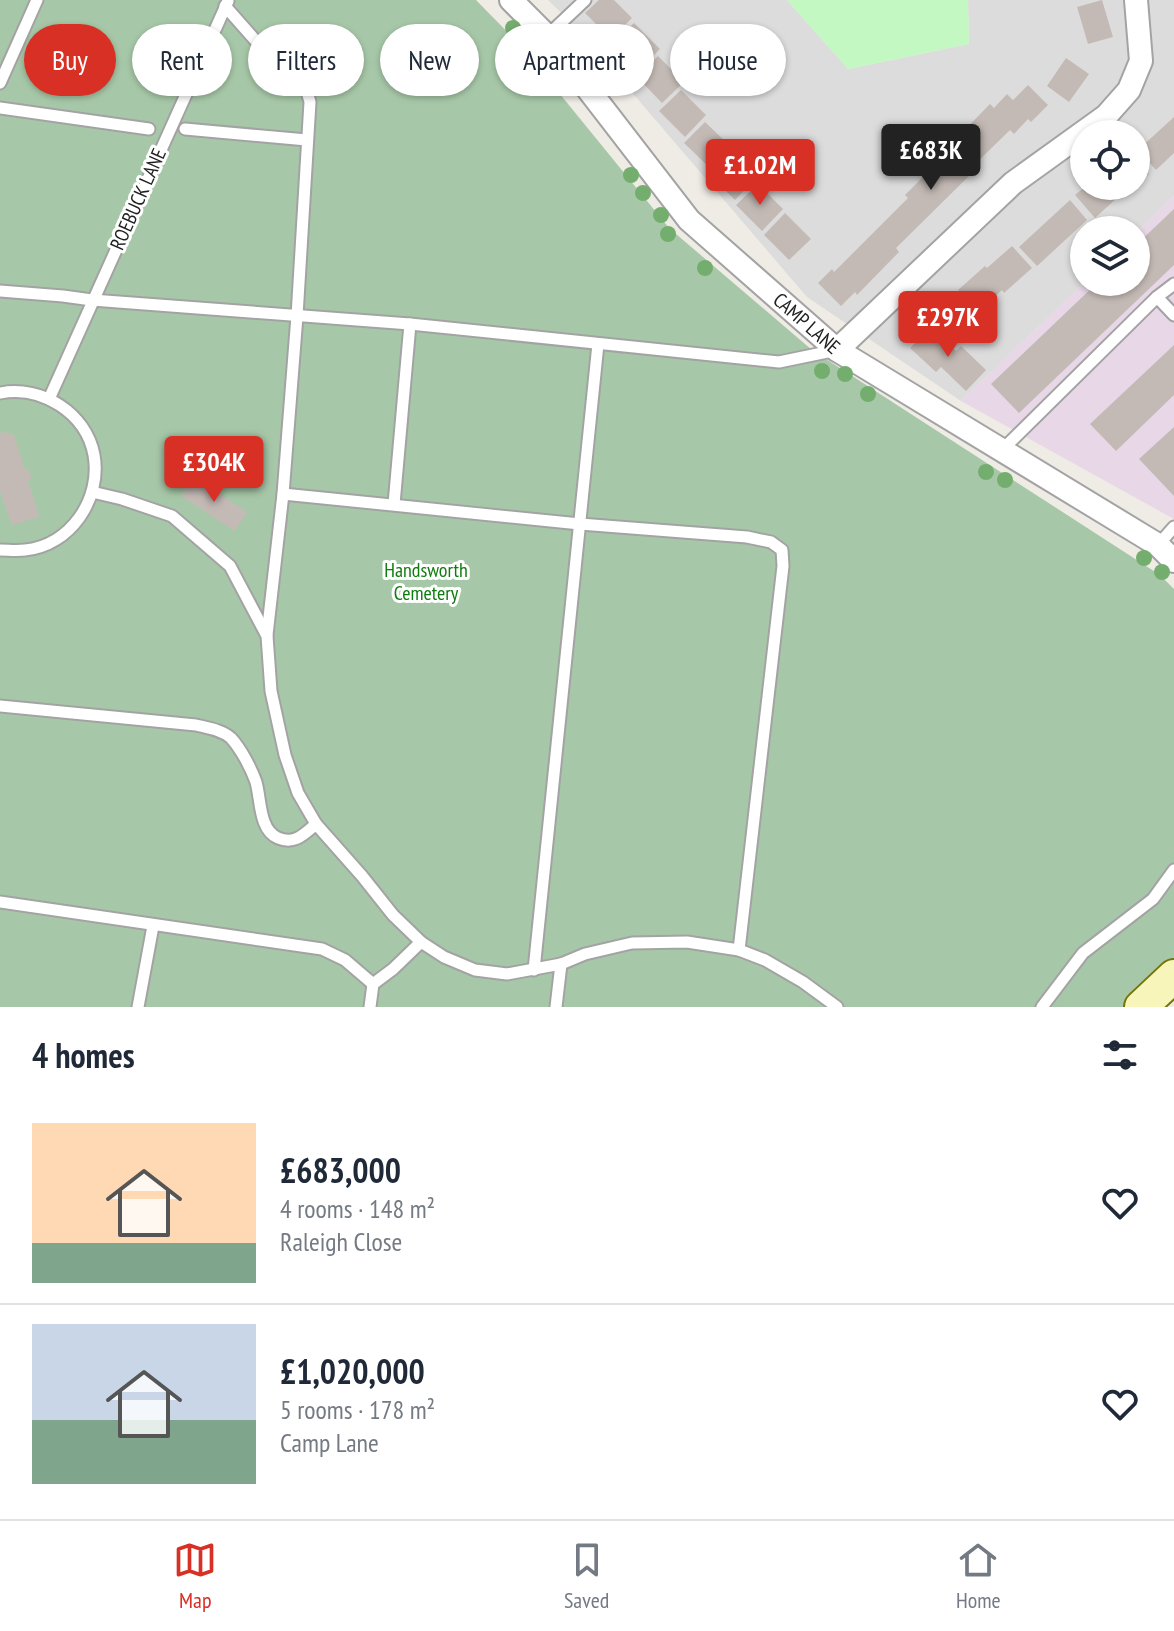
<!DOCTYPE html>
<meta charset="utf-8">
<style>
:root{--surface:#fff;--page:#f2f2f3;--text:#1f2937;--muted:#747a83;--line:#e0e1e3;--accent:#d93025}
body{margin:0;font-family:"PT Sans Narrow",sans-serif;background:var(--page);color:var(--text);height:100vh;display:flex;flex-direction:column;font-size:30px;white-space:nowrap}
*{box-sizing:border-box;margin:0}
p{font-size:26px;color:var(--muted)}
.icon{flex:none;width:44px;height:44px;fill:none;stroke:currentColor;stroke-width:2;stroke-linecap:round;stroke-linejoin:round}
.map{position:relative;height:1007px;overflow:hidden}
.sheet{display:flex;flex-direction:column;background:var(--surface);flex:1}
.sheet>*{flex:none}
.top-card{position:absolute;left:24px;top:24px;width:1126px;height:72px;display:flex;gap:16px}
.controls{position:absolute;left:1070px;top:120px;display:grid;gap:16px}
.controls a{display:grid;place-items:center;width:80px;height:80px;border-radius:50%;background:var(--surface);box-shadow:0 2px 6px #0004;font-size:40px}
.price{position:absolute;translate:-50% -68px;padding:0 18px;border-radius:8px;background:var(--accent);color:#fff;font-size:26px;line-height:52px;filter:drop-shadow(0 2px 4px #0008)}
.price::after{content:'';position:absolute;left:50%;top:48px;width:24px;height:18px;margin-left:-12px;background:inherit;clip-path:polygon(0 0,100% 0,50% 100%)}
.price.active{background:#222;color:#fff}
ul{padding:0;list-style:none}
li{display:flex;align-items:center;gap:24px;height:200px;padding:0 32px}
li+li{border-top:2px solid var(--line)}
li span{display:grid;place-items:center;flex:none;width:224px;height:160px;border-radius:0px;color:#555}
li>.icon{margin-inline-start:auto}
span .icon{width:96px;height:96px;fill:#fffc;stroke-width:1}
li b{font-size:34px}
h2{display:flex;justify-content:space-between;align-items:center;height:96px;padding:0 32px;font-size:34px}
.pill{padding:0 28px;border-radius:36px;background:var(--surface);box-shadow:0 2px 6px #0004;font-size:28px;line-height:72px}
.pill.active{background:var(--accent);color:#fff}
.menu{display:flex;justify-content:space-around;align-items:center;height:112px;border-top:2px solid var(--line);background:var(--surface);font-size:22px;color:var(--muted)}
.menu a{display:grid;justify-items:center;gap:4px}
.menu .active{color:var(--accent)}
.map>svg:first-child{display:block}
.residential{fill:#dddcdc;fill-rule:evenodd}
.industrial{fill:#e8d7e7}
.cemetery{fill:#a7c8a8}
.park{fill:#c4f8c3}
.building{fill:#c4bab5}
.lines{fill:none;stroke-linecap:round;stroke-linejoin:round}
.lane-casing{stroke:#a3a3a3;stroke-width:15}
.street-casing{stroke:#a3a3a3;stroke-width:26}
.secondary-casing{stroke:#747507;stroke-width:36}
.lane{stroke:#fff;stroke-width:11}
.street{stroke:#fff;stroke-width:22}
.secondary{stroke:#f8f5ba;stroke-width:32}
.tree{fill:#74ae6f}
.labels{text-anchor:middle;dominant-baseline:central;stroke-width:6;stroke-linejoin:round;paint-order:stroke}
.street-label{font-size:20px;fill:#1f1f1f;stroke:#fff}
.park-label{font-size:20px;fill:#0f7c0e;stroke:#fff}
</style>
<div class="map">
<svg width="1174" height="1007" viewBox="0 0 1174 1007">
<rect width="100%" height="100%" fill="#efebe5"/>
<path class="residential" d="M548 0H787L848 69 969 44 968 0H1174V196L1136 233V230H1084L1085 282 961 401 807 297 576 27ZM1084 134H1136V186H1084Z"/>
<path class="industrial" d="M1174 196V519L961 401 1085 282H1136V233Z"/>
<path class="cemetery" d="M0 0H476L520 45 669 228 812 350 1160 575 1174 589V963L1126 1007H0Z"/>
<path class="park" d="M787 0H968L969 44 848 69Z"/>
<g class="building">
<path d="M599 0H614L632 18 611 39 585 13Z"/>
<path d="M1102 0 1113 37 1088 44 1077 7Z"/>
<path d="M634 23 660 49 639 70 613 44Z"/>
<path d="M658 56 684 82 662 103 637 77Z"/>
<path d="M1066 58 1089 74 1069 102 1047 86Z"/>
<path d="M1028 85 1048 105 1031 122 1028 119 1014 134 1010 130 966 173 969 176 896 248 899 252 857 295 855 292 841 306 818 283 832 269 834 272 908 198 905 195 950 150 948 147 990 104 994 108 1007 94 1013 100Z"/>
<path d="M681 90 706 115 685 137 659 111Z"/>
<path d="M1174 117V153L1156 170 1138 150Z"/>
<path d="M705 122 731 147 710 168 684 143Z"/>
<path d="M730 153 756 178 735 200 709 174Z"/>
<path d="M1136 159 1149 174 1136 186Z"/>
<path d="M758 184 783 209 762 231 736 205Z"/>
<path d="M1086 186H1135L1121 199 1119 196 1095 218 1075 195Z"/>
<path d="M1070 200 1087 220 1037 266 1019 247Z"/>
<path d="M1174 209V265L1019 413 991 384 1098 282H1136V245Z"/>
<path d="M785 213 811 239 789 260 764 235Z"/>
<path d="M1012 246 1032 268 1004 293 1002 290 978 312 958 290 985 266 987 268Z"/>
<path d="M931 327 956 351 961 346 986 370 966 391 941 367 936 372 910 348Z"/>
<path d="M1174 345V395L1116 451 1090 424Z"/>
<path d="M1174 427V496L1139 459Z"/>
<path d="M5 432 14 435 25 470 28 468 32 479 28 480 39 517 12 525 0 491V433Z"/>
<path d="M193 477 247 512 235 531 181 496Z"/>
</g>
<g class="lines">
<g class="lane-casing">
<g id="lane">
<path d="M225 6 262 48 286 58 304 81 310 102 297 316 283 494 267 635"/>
<path d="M547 36 585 0"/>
<path d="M0 83 37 0"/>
<path d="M0 108 149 129"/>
<path d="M185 129 307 140"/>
<path d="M0 291 63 296 92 300 410 324 779 362 837 350"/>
<path d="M1157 297 1174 315"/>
<path d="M0 393C42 385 86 413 94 455 102 499 70 546 25 550 17 551 8 550 0 550"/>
<path d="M49 399 228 1"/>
<path d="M1002 450 1157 297 1174 284"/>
<path d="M92 492 122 499 172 516 230 566 267 636 271 691 285 755 298 793 316 824 362 876 393 915 421 942 444 957 475 970 507 974 561 964 585 954 632 943 687 942 739 950 765 960 803 982 837 1007"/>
<path d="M283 494 580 524 747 537 771 542 782 550 783 566 739 950"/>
<path d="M394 504 410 324"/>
<path d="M1158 545 1174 527"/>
<path d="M0 706 196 725C208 728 222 730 231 738 241 749 251 768 256 782 261 800 259 830 278 838 295 845 304 834 316 824"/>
<path d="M0 902 322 949 345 960 373 984"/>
<path d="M534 970 598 344"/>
<path d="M138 1007 153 926"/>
<path d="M370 1007 373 984 393 969 421 942"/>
<path d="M556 1007 561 964"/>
<path d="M1042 1007 1083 953 1153 899 1174 870"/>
</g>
</g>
<g class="street-casing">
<g id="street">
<path id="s1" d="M511 0 547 36 689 220 837 350 1158 545 1174 561"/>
<path d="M837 350 1013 183 1106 116 1129 90 1141 61 1136 0"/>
</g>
</g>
<g class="secondary-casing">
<path id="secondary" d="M1141 1007 1174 976"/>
</g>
<use href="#lane" class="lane"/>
<use href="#street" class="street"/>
<use href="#secondary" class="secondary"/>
</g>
<g class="tree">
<circle cx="513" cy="28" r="8"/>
<circle cx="631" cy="175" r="8"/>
<circle cx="643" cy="193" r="8"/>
<circle cx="661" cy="215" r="8"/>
<circle cx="668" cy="234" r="8"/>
<circle cx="705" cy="268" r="8"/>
<circle cx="822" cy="371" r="8"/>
<circle cx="845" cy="374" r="8"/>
<circle cx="868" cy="394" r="8"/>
<circle cx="986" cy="472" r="8"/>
<circle cx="1005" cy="480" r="8"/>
<circle cx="1144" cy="558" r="8"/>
<circle cx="1162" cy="572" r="8"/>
</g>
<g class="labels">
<g class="street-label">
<text transform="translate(138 199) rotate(-66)">ROEBUCK LANE</text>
<text stroke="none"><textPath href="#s1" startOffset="440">CAMP LANE</textPath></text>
</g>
<g class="park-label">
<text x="426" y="570">Handsworth<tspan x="426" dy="23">Cemetery</tspan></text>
</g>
</g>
</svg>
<div class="controls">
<a><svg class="icon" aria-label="locate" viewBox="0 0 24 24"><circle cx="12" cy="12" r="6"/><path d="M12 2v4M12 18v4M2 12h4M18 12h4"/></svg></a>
<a><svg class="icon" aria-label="layers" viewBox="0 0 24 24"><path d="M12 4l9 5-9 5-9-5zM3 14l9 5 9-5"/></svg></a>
</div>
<b class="price active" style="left:931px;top:192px">£683K</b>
<b class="price" style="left:760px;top:207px">£1.02M</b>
<b class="price" style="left:948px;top:359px">£297K</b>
<b class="price" style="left:214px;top:504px">£304K</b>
<div class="top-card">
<a class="pill active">Buy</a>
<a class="pill">Rent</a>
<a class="pill">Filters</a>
<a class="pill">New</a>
<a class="pill">Apartment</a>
<a class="pill">House</a>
</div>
</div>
<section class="sheet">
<h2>4 homes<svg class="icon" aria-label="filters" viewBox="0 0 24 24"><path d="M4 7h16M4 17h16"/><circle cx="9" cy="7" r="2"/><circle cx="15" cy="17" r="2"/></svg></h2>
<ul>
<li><span style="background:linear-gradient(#ffd9b3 75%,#7fa58c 0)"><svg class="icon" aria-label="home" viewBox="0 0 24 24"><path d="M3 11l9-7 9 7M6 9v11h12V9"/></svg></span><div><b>£683,000</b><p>4 rooms · 148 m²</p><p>Raleigh Close</p></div><svg class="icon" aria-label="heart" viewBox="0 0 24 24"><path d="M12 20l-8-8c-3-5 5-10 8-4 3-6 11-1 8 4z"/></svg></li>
<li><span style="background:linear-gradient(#c9d6e8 60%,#7fa58c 0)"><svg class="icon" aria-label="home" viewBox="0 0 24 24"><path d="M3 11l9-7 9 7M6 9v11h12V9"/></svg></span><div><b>£1,020,000</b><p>5 rooms · 178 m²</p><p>Camp Lane</p></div><svg class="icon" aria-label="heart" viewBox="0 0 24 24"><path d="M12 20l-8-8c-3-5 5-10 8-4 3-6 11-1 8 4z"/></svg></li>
</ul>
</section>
<nav class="menu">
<a class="active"><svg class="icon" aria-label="map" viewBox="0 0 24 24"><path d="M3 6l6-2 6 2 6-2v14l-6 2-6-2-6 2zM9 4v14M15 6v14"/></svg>Map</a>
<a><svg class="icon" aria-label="saved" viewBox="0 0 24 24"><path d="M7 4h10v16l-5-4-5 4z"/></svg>Saved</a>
<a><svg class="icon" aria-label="home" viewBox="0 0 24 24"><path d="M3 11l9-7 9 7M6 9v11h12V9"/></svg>Home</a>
</nav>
